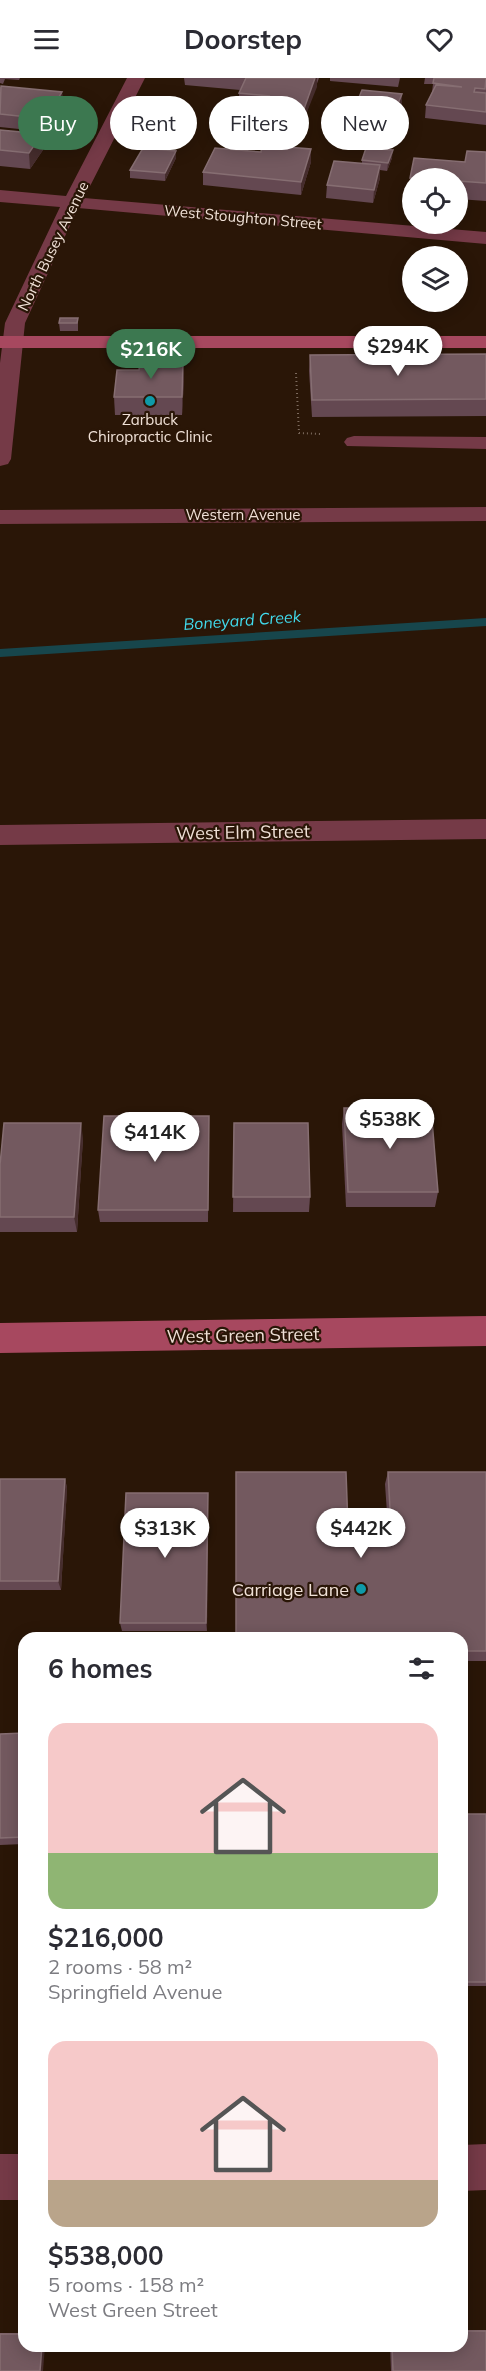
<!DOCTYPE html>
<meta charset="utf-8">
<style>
:root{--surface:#fff;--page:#f7f7f7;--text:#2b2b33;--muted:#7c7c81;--accent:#3c7850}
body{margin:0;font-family:Mulish,sans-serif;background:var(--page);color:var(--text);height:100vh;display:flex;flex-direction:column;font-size:22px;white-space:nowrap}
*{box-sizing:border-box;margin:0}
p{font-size:20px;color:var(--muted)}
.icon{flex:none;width:33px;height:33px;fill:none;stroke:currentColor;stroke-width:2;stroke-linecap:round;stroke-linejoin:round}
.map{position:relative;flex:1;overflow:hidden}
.side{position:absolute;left:18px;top:1554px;width:450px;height:720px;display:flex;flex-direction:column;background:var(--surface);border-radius:18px;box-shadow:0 3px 15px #0003}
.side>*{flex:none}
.top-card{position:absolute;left:18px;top:18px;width:450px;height:54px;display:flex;gap:12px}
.tools{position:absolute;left:402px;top:90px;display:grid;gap:12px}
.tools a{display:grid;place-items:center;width:66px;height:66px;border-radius:50%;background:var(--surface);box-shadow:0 3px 15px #0003;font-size:30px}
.price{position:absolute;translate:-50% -51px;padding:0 14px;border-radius:21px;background:#fff;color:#222;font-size:20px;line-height:39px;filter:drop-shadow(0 2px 3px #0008)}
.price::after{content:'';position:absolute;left:50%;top:36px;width:18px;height:14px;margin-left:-9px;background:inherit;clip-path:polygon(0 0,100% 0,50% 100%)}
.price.on{background:var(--accent);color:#fff}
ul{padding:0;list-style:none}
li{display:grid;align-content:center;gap:12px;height:318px;padding:0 30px}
li span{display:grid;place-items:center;height:186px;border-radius:18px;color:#555}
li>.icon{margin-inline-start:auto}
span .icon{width:108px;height:108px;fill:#fffc;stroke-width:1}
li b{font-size:26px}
h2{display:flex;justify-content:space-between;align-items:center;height:72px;padding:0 30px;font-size:26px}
.chip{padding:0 21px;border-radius:27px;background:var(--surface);box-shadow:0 3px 15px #0003;font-size:21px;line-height:54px}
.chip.on{background:var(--accent);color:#fff}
header{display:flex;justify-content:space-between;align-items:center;height:78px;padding:0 30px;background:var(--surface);font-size:27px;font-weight:700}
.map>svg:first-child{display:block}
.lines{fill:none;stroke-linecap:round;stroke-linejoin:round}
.stream{fill:#17464c;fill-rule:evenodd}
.path{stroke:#7d6b5e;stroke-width:2;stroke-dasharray:1 3;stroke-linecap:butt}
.lane{fill:#753a47;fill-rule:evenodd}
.street{fill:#753a47;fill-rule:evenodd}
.secondary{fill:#a7485f;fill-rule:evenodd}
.wall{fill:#644851}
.shaded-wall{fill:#462d2d}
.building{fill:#73595f;stroke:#866e72;stroke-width:1.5}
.culture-dot{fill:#0f9aa8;stroke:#2a1607;stroke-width:2}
.labels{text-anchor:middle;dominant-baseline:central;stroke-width:4.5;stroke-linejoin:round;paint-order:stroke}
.far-street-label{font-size:15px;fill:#f0e1d7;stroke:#2a1607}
.far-poi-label{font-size:15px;fill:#f0e1d7;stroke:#2a1607}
.far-water-label{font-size:16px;font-style:italic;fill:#41dbed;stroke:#2a1607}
.street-label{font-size:18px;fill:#f0e1d7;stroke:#2a1607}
.poi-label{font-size:18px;fill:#f0e1d7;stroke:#2a1607;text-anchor:end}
</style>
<header><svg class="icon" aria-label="menu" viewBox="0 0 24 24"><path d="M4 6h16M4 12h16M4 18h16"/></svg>Doorstep<svg class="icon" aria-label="heart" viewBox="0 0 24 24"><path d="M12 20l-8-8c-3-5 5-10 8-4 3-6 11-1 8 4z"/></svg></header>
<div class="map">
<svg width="486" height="2293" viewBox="0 0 486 2293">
<rect width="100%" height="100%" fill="#2a1607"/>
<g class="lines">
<path class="stream" d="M486 540V548L0 579V571Z"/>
<path class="path" d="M296 295 299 355 321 356"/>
<path class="lane" d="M354 358 486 359V371L347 368 344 364 347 360Z"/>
<g class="street">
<path d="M127 0H145L84 120 486 154V166L78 130 25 245 11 381 8 386 0 388V285L5 245 60 129 0 124V112L66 118Z"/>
<path d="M486 429V443L0 446V432Z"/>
<path d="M486 741V761L0 767V747Z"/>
<path d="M486 2066V2112L462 2113V2067Z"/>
<rect x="0" y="2076" width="24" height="46"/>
</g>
<g class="secondary">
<rect x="0" y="258" width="486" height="12"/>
<path d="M486 1238V1268L0 1275V1245Z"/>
</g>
</g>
<g class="wall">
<path d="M0 0H20L19 2 5 1 3 6 0 5Z"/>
<path d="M184 0H319L303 44 264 39V31L239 28V15L240 12 185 7Z"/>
<path d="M330 0H400L398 9 330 3Z"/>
<path d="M425 0H486V47L425 40 426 27 432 14 433 6H424Z"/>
<path d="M0 9 62 14 63 27 47 54 0 49Z"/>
<path d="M402 16V24L395 41 355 37V29Z"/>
<path d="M0 52 42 56 43 72 30 91 0 88Z"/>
<path d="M176 73V80L165 103 130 100V92Z"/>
<path d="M261 74 311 84 301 117 203 107V94Z"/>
<path d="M486 74V123L458 121V100H412V118L409 117 410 100 465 84Z"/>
<path d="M392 80 387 93 380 92V100L373 125 326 120 327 107 362 86V82Z"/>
<path d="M78 240V253H60L59 245Z"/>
<path d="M486 276V338L312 339 309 293 310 277Z"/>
<path d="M139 292 184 301 182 337H115L114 319Z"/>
<path d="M344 1030 438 1114 435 1129H346L342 1046Z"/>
<path d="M209 1038 208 1144H100L98 1132Z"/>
<path d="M234 1045 310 1119 309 1134H233Z"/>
<path d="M83 1060 77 1154H0V1087Z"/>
<path d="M388 1394H486V1583H462V1560L348 1449H388L385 1406Z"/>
<path d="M0 1401H65L67 1410 61 1512H0Z"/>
<path d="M208 1415 207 1553H122L120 1545Z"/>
<path d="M24 1655V1766L0 1767V1656Z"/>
<rect x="462" y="1736" width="24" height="172"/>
<path d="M462 2252H486V2293H391L390 2268H462Z"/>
<path d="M0 2255H24V2268L0 2293Z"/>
</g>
<g class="shaded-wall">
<path d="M315 0H317V9L303 44 304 31Z"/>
<path d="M62 14 63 27 47 54 46 41Z"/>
<path d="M402 16V24L395 41V33Z"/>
<path d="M42 56 43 72 30 91 29 75Z"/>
<path d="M311 71V84L301 117V104Z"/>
<path d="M393 72 392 80 387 93 388 85Z"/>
<path d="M176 73V80L165 103V95Z"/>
<path d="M380 87V100L373 125 374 112Z"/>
<path d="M183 283 184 301 182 337V319Z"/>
<path d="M81 1045 83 1060 77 1154 74 1139Z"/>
<path d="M65 1401 67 1410 61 1512 58 1503Z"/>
<path d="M208 1415V1424L207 1553 206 1545Z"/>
<path d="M42 2268H45L43 2293H40Z"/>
</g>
<g class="building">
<path d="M246 0H315L304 31 264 26 269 18 239 15Z"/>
<path d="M434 0H486L485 11 475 10 474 14 486 15V34L426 27 436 7 462 9 433 5Z"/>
<path d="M1 8 62 14 46 41 0 36Z"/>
<path d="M362 12 402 16 395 33 355 29Z"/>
<path d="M0 52 42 56 29 75 0 72Z"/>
<path d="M262 67 311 71 301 104 203 94 215 70 261 74Z"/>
<path d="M143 70 176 73 165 95 130 92Z"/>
<path d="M366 70 393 72 388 85 362 82Z"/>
<path d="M467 73 486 74V105L458 103V100H410L414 80 465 84Z"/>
<path d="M334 83 380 87 374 112 327 107Z"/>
<path d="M60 240H78L77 245H59Z"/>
<path d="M486 276V321L312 322 310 277Z"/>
<path d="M140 283H183L182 319H114L117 292H139Z"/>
<path d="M344 1030H431L438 1114H348Z"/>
<path d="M104 1038H209L208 1132H98Z"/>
<path d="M4 1045H81L74 1139H0V1087Z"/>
<path d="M234 1045H308L310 1119H233Z"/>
<path d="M236 1394H346L348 1449H391L388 1394H486V1573H462V1560H236Z"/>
<path d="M0 1401H65L58 1503H0Z"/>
<path d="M126 1415H208L206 1545H120Z"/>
<path d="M24 1655V1759L0 1760V1656Z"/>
<rect x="462" y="1736" width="24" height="168"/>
<path d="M462 2253H486V2293H393L392 2268H462Z"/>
<path d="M0 2256H24V2268H42L40 2293H0Z"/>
</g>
<g class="culture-dot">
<circle cx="150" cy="323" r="6"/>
<circle cx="361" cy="1511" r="6"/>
</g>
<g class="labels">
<g class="far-street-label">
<text transform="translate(243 139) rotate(5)">West Stoughton Street</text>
<text transform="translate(53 168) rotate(-64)">North Busey Avenue</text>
<text x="243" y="436">Western Avenue</text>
</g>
<g class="far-poi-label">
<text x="150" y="341">Zarbuck<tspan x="150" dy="17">Chiropractic Clinic</tspan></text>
</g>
<g class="far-water-label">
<text transform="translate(242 542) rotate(-4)">Boneyard Creek</text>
</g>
<g class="street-label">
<text transform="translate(243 754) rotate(-1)">West Elm Street</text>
<text transform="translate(243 1257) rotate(-1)">West Green Street</text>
</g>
<g class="poi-label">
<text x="349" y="1511">Carriage Lane</text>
</g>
</g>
</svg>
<div class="tools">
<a><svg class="icon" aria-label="locate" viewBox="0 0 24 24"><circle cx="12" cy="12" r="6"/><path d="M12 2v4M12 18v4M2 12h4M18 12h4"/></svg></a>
<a><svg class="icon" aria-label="layers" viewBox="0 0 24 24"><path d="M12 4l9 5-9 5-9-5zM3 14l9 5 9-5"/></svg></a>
</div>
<b class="price" style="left:398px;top:299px">$294K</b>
<b class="price on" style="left:151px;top:302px">$216K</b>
<b class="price" style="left:390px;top:1072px">$538K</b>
<b class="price" style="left:155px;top:1085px">$414K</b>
<b class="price" style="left:165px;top:1481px">$313K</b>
<b class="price" style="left:361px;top:1481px">$442K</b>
<div class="top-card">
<a class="chip on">Buy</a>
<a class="chip">Rent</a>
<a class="chip">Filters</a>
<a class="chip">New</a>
</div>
<section class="side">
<h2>6 homes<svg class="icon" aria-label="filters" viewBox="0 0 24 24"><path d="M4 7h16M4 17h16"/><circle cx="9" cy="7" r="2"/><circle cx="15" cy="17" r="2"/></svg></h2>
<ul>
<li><span style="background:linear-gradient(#f6c9c9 70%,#8fb573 0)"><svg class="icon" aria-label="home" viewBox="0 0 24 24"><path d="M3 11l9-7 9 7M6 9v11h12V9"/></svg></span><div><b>$216,000</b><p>2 rooms · 58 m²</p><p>Springfield Avenue</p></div></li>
<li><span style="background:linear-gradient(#f6c9c9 75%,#b9a48a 0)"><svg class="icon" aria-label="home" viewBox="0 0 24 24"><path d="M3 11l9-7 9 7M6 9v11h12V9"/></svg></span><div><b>$538,000</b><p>5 rooms · 158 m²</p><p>West Green Street</p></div></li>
</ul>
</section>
</div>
